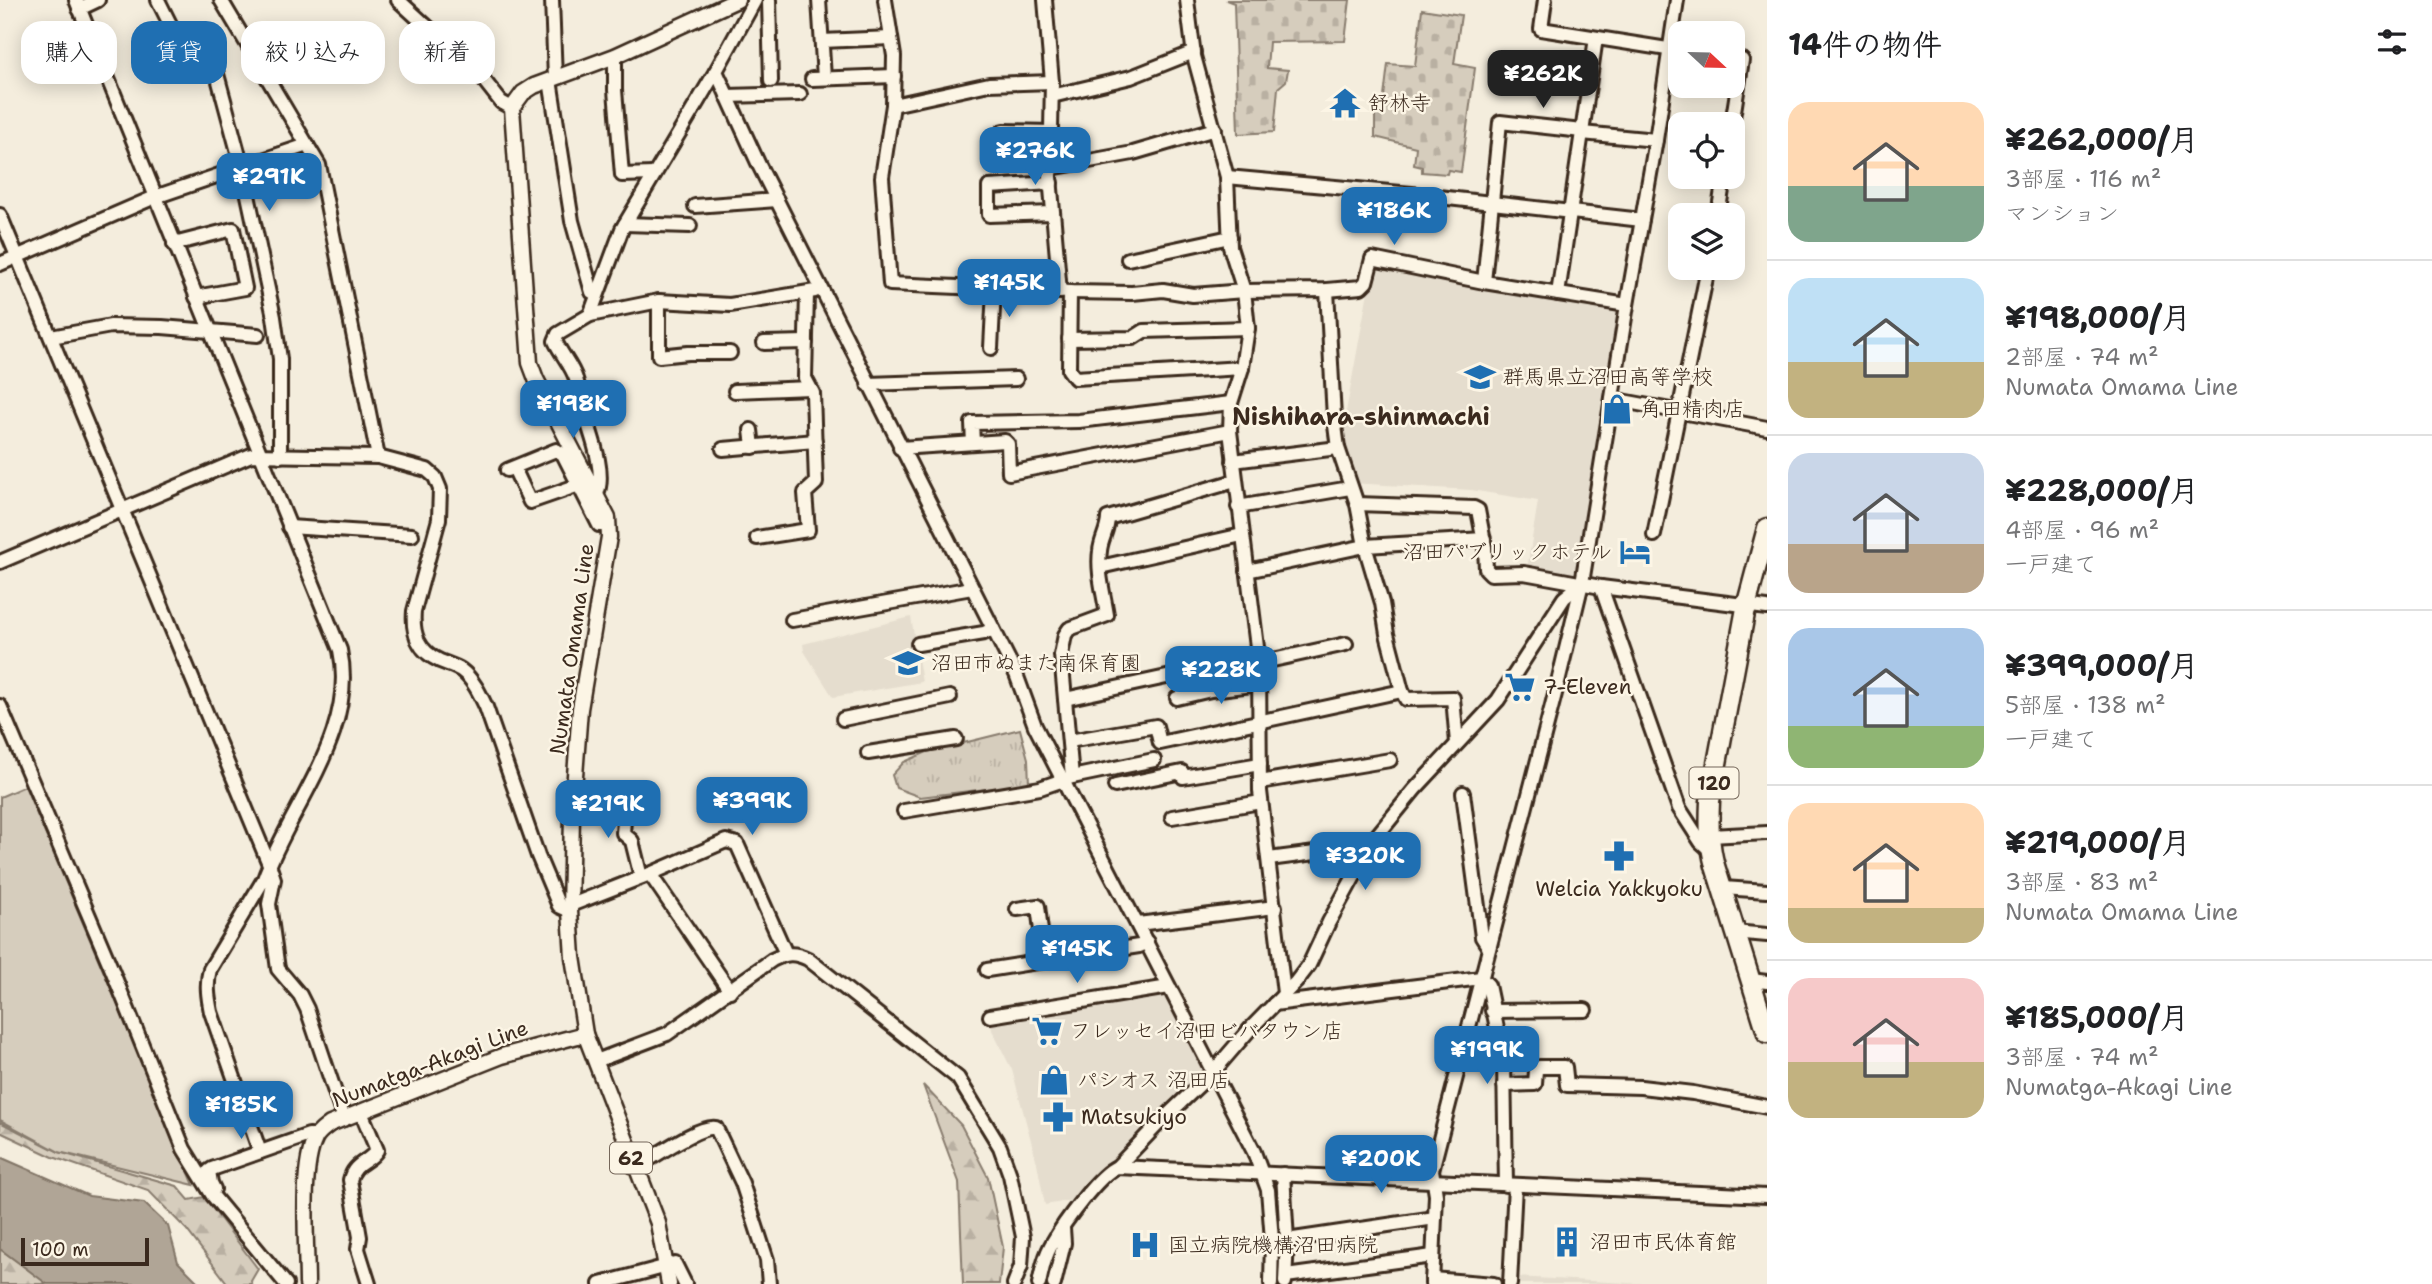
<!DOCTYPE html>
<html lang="ja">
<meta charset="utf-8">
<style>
:root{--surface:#fff;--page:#f6f6f6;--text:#202124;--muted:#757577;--line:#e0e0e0;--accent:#1f6fb2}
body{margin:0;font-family:"Shantell Sans","Klee One",sans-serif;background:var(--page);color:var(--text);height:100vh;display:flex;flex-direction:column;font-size:26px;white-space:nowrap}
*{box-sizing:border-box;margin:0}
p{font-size:23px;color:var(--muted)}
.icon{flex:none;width:38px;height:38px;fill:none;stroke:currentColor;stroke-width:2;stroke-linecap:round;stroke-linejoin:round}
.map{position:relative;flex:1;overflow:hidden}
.details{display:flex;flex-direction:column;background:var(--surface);width:665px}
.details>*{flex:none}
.guide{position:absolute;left:21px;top:21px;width:665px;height:63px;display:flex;gap:14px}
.needle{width:46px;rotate:112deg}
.controls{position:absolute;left:1668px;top:21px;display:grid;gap:14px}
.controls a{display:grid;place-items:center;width:77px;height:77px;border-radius:14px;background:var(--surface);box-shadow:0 4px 18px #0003;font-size:35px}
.scale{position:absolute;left:21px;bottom:18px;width:128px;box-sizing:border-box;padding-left:7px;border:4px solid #3b2a1e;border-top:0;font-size:19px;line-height:24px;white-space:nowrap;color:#3b2a1e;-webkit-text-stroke:5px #fcf5e5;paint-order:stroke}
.price{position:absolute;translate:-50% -60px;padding:0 16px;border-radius:14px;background:var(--accent);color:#fff;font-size:23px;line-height:46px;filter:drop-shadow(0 2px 4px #0008)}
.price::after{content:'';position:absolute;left:50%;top:42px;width:21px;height:16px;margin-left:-10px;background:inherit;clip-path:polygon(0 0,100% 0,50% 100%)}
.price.on{background:#222;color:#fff}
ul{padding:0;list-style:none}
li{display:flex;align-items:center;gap:21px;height:175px;padding:0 21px}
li+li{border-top:2px solid var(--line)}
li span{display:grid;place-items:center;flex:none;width:196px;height:140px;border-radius:21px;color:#555}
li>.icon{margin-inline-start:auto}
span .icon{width:84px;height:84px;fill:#fffc;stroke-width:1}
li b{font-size:30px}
h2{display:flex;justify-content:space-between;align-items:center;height:84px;padding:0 21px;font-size:30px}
.pill{padding:0 24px;border-radius:21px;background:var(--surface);box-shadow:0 4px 18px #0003;font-size:24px;line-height:63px}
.pill.on{background:var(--accent);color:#fff}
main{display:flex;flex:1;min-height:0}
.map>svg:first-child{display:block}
.built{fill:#e5ddce}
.grass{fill:url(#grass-tufts);stroke:#887c6e;stroke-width:2}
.forest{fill:url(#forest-firs);stroke:#887c6e;stroke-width:2}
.cemetery{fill:url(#cemetery-stones);stroke:#887c6e;stroke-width:2}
.park{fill:#d6cdbd;stroke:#887c6e;stroke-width:2}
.water{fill:#b0a596;stroke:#817466;stroke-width:2}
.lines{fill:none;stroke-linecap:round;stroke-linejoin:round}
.minor-casing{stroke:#3b2a1e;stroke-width:18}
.major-casing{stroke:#3b2a1e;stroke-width:19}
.highway-casing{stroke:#3b2a1e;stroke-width:23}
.minor{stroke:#fcf5e5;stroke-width:12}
.major{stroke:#fcf5e5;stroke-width:14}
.highway{stroke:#fcf5e5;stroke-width:18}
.labels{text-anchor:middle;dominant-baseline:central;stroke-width:5;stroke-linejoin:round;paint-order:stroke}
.shield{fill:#fcf5e5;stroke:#75675a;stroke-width:2}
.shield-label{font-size:19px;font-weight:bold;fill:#3b2a1e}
.poi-label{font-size:21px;fill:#3b2a1e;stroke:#fcf5e5;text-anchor:start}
.street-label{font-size:21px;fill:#3b2a1e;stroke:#fcf5e5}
.quarter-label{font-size:24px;font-weight:bold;fill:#3b2a1e;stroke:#fcf5e5}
</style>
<main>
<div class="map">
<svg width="1767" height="1284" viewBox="0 0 1767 1284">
<defs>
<pattern id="grass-tufts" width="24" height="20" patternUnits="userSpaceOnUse" patternTransform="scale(1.75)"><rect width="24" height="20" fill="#d6cdbd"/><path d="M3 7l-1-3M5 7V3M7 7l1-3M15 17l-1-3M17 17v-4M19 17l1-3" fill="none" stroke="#b9b0a2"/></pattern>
<pattern id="forest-firs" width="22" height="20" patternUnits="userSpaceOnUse" patternTransform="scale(1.75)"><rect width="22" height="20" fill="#d6cdbd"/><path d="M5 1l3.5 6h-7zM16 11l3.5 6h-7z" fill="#b9b0a2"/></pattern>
<pattern id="cemetery-stones" width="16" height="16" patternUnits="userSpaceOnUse" patternTransform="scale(1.75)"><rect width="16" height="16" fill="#d6cdbd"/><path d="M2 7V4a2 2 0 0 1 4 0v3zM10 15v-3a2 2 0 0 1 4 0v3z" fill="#b9b0a2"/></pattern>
</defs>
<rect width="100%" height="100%" fill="#f4eddd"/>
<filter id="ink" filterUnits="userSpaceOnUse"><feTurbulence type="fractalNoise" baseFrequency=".0143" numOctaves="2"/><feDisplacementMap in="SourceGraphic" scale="14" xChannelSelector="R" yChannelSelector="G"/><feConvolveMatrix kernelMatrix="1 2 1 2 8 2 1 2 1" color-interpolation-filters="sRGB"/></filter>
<g filter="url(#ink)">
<g class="built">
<path d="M1376 266 1618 309 1574 579 1527 570 1538 501 1471 490 1351 483 1340 445 1369 286Z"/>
<path d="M911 617 922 682 833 697 804 651 803 644Z"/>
<path d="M1167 993 1205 1072 1124 1153 1106 1166 1079 1199 1045 1205 1037 1163 1012 1070 992 1030 990 1020Z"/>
<path d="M1514 1277 1646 1284H1514Z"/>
</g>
<path class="grass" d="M1020 729 1028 759 1029 784 920 797 896 788 892 775 904 762 927 752Z"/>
<g class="forest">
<path d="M923 1085 961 1125 988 1177 1003 1247 999 1284H963L959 1182Z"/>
<path d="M0 1122 59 1152 177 1186 189 1200 204 1197 258 1269 251 1281 252 1284H228L186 1229 148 1190 53 1157 0 1132Z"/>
<path d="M0 1249 49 1284H0Z"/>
</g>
<g class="cemetery">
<path d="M1226 0H1350L1345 41 1269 42 1267 68 1288 70 1286 81 1278 88 1274 132 1238 134 1234 3Z"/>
<path d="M1422 9 1461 15 1454 64 1475 68 1461 172 1448 170 1447 174 1422 172V167L1414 165 1416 147 1375 137V105H1383L1388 64 1415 66Z"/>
</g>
<path class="park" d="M25 786 194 1185 59 1152 0 1120V797Z"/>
<path class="water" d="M0 1157 89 1196 144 1203 168 1226 178 1262 200 1284H47L0 1249Z"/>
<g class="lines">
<g class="minor-casing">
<g id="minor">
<path d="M76 0 340 650C358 732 290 806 264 879L210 969C206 984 208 997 211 1012L260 1152"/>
<path d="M158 0 173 30 190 41 217 74 242 167 274 317 280 359V456"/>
<path d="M221 0 319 165 378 457"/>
<path d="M398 0 479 74 501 102 512 108"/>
<path d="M552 0 555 78"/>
<path d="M755 0 716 71 759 165 1016 674 1035 726 1254 1152 1268 1190 1272 1240 1271 1284"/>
<path d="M769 0 771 81"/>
<path d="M819 0 824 78"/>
<path d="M885 0 894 56 893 105 882 177 890 284 1070 292 1132 293 1163 290 1193 295 1244 291 1327 290 1361 287 1366 282 1372 259 1484 282 1627 305"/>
<path d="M1045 0 1052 82 1050 177 1060 292"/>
<path d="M1187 0 1194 56 1227 177 1230 247 1244 291 1248 328 1242 368 1231 403 1230 431 1259 663 1260 791 1284 993"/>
<path d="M1545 0 1541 29 1680 51"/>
<path d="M79 9 98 0"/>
<path d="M822 41 891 38"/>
<path d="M615 56V90L622 175 653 174"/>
<path d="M812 79 894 76"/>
<path d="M550 80 572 221 592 292 596 294"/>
<path d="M727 96 800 94"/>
<path d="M1052 96 1131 77 1194 52"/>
<path d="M893 105 989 84 1052 82"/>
<path d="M1732 124 1742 60 1732 59"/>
<path d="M1003 131 1051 132"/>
<path d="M1582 133 1656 140"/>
<path d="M1051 168 1133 153 1215 129"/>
<path d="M1227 177 1412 194 1642 220"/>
<path d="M1051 183 989 187V215L1053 213"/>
<path d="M695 206 777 200"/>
<path d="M0 215 269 864 274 879 269 904 278 969 300 995 307 1009 344 1119"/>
<path d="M1718 215 1724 177"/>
<path d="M625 224 690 226"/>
<path d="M174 244 233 229 245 288 196 297"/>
<path d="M1128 259 1230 237"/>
<path d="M0 264 155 197 307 145"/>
<path d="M1484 282 1500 122 1582 131"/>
<path d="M1327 290 1334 418 1338 448 1357 504 1365 546 1382 603 1387 634 1402 691 1406 699 1453 698 1457 743"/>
<path d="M1070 292 1069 370 1075 378 1242 368"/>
<path d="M1558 294 1596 38"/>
<path d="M659 301V356L688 353H730"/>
<path d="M590 315 659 301 730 305 815 291"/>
<path d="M51 337 111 326 162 327 258 335"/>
<path d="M1069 339 1133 338 1144 331 1248 328"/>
<path d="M764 343 806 342"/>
<path d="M991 348 994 289"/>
<path d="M868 384 1016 379"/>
<path d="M735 391 810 388"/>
<path d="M1612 399 1767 428"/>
<path d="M751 430 753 447"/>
<path d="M973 443 972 423 1079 421 1231 403"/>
<path d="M900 448 1005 441 1008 444 1009 473 1230 431"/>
<path d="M723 449 815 441"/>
<path d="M1233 461 1338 448"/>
<path d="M514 468 530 502 579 485"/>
<path d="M507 470 556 450 563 454 599 525H608"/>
<path d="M596 496C608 474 589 429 582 406 580 397 579 388 576 379 572 366 561 354 555 341L558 334 590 315 622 229 716 71"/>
<path d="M1357 504 1474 508 1478 510 1485 547 1486 569 1491 574 1524 573 1601 587 1767 608"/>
<path d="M1238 507 1350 488"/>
<path d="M289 527 412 535"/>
<path d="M1654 535 1708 268"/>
<path d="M757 538 808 530 805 493 816 483 813 393 805 378 807 293"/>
<path d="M0 562 251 455 378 457 427 470 435 477 440 489 439 519 414 611C412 634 418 651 440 661 447 664 455 666 461 670 473 679 480 694 486 707L538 856 559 906 570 911"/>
<path d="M1100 567 1242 535"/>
<path d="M1247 571 1365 546 1484 539"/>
<path d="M1601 587 1679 808 1701 842 1710 850"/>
<path d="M792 620 972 588"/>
<path d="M918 644 984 633 993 629"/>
<path d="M1259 663 1346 644"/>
<path d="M1177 698 1211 690 1260 684"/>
<path d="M1065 699 1259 657"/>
<path d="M0 706 112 970 184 1149 213 1196 286 1284"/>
<path d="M843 719 950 697"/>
<path d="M1069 741 1156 726 1160 743 1402 691"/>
<path d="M868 753 956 739"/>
<path d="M1072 777 1154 760"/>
<path d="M1260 782 1390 760"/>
<path d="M1115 786 1182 772 1183 777 1260 764"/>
<path d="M1463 793 1482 937 1489 948"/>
<path d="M626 796 623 833 632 841 641 877"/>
<path d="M904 811 1040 788 1072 777 1061 655 1065 635 1069 629 1107 615C1104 595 1097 571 1100 551 1101 539 1108 530 1108 518L1235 481"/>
<path d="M1172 817 1261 802"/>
<path d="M1710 836 1767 833"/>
<path d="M1269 859 1369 846"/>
<path d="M650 874 726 841 737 844 786 954"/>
<path d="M1723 888 1767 891"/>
<path d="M571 905 650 874 730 991"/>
<path d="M1017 909 1038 906 1042 939"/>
<path d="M1138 924 1275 907"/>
<path d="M1734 932 1767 935"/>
<path d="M987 970 1139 946 1147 942"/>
<path d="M1751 980 1767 982"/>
<path d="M1274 1004 1481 978 1488 985 1504 1062 1506 1185"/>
<path d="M1492 1011 1585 1010"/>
<path d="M990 1016 1169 987"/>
<path d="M596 1061 667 1034 772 960C786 953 794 952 808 959L958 1078 1000 1147 1010 1175 1023 1237 1021 1266 1014 1284"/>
<path d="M1504 1085 1535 1084 1536 1070 1539 1067H1565L1567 1085 1641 1087 1693 1093 1767 1107"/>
<path d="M361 1112 377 1150C369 1163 354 1162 350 1180L360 1237 358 1249 369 1284"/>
<path d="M1117 1167 1157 1125 1213 1072 1250 1029 1296 982 1309 965 1329 922 1375 838 1415 789 1498 700 1564 598 1582 583"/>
<path d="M635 1168C651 1159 700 1124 716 1128L742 1183 767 1260 769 1284"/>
<path d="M1283 1174 1287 1240 1285 1282"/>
<path d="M214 1189 211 1183 209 1171 212 1169 309 1135 316 1136"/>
<path d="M1287 1240 1435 1218"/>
<path d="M1286 1276 1433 1256"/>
<path d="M1432 1279 1494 1284"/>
<path d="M600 1284 675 1264 685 1284"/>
<path d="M1039 1284C1042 1270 1045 1255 1053 1242 1063 1224 1099 1174 1117 1167L1767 1196"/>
<path d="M1054 1284 1064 1243 1063 1228"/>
<path d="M1432 1284 1436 1195 1432 1170 1558 682 1582 583 1627 305 1656 140 1677 0"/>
<path d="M1510 1284 1515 1185"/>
</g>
</g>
<g class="major-casing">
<g id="major">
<path d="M307 1284C307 1248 300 1169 315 1139 318 1132 325 1128 330 1124L502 1056 585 1034"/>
<path d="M669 1284 658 1223 585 1034 573 957 570 911 572 816 580 709 609 537 608 518 536 379 530 363 512 108 523 93 534 86 615 56 737 0"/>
</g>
</g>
<g class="highway-casing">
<path id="highway" d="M1767 528 1747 603 1710 801C1709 824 1709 844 1715 866L1767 1033"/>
</g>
<use href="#minor" class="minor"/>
<use href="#major" class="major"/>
<use href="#highway" class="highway"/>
</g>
</g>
<defs>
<g id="temple-bare" transform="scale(2.415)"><path d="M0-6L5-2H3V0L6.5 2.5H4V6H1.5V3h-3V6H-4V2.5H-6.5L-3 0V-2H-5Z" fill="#1f6fb2" stroke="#fcf5e5" stroke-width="2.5" paint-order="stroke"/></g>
<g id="school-bare" transform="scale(2.415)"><path d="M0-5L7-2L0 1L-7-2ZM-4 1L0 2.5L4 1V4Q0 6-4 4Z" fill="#1f6fb2" stroke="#fcf5e5" stroke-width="2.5" paint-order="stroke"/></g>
<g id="shop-bare" transform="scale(2.415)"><path d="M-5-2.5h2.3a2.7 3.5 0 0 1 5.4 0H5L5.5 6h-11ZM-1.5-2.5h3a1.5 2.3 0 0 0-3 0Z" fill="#1f6fb2" stroke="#fcf5e5" stroke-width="2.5" paint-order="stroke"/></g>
<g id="hotel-bare" transform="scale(2.415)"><path d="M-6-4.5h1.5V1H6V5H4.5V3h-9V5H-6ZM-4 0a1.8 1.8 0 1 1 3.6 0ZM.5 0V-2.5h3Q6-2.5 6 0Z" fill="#1f6fb2" stroke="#fcf5e5" stroke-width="2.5" paint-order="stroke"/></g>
<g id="supermarket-bare" transform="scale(2.415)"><path d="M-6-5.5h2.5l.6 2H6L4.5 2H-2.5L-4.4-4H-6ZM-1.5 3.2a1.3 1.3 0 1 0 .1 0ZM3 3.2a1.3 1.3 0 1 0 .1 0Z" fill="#1f6fb2" stroke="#fcf5e5" stroke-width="2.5" paint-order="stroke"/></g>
<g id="pharmacy-bare" transform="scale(2.415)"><path d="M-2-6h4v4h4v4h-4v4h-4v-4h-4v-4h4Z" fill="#1f6fb2" stroke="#fcf5e5" stroke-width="2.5" paint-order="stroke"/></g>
<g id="building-bare" transform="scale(2.415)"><path d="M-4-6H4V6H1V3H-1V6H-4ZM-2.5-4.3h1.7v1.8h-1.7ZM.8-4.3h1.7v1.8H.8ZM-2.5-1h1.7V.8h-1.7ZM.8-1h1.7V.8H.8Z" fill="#1f6fb2" stroke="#fcf5e5" stroke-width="2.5" paint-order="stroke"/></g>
<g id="hospital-bare" transform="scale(2.415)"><path d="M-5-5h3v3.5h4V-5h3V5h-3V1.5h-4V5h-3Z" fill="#1f6fb2" stroke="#fcf5e5" stroke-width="2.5" paint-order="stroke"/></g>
</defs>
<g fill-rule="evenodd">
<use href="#temple-bare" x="1345" y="103"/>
<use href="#school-bare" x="1480" y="377"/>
<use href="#shop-bare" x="1617" y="409"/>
<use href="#hotel-bare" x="1635" y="552"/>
<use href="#school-bare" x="908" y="663"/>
<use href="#supermarket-bare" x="1520" y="687"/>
<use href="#pharmacy-bare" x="1619" y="856"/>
<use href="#supermarket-bare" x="1047" y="1031"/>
<use href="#shop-bare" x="1054" y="1080"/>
<use href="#pharmacy-bare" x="1058" y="1117"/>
<use href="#building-bare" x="1567" y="1242"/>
<use href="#hospital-bare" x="1145" y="1245"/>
</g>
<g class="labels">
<g class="shield">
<rect x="1689.5" y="767.5" width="49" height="31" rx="5"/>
<rect x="610" y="1142.5" width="42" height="31" rx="5"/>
</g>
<g class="shield-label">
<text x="1714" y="783">120</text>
<text x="631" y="1158">62</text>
</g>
<g class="poi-label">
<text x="1368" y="103">舒林寺</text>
<text x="1503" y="377">群馬県立沼田高等学校</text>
<text x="1640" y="409">角田精肉店</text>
<text x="1612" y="552" text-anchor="end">沼田パブリックホテル</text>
<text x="931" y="663">沼田市ぬまた南保育園</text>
<text x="1543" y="687">7-Eleven</text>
<text x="1619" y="889" text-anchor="middle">Welcia Yakkyoku</text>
<text x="1070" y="1031">フレッセイ沼田ビバタウン店</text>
<text x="1077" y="1080">パシオス 沼田店</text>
<text x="1081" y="1117">Matsukiyo</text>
<text x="1590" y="1242">沼田市民体育館</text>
<text x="1168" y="1245">国立病院機構沼田病院</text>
</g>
<g class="street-label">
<text transform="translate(572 649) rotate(-82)">Numata Omama Line</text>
<text transform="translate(430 1064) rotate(-21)">Numatga-Akagi Line</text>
</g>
<g class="quarter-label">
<text x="1361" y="417">Nishihara-shinmachi</text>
</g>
</g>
</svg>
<div class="controls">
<a><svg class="needle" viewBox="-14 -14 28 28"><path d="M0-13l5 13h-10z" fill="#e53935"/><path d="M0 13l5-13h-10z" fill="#757577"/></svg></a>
<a><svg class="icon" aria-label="locate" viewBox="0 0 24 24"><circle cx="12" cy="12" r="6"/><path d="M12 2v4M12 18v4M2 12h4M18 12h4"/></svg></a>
<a><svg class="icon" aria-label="layers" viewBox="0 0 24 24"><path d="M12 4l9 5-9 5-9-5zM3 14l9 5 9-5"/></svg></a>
</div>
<div class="scale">100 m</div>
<b class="price on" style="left:1543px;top:110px">¥262K</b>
<b class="price" style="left:1035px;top:187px">¥276K</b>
<b class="price" style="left:269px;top:213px">¥291K</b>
<b class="price" style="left:1394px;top:247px">¥186K</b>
<b class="price" style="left:1009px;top:319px">¥145K</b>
<b class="price" style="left:573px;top:440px">¥198K</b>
<b class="price" style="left:1221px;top:706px">¥228K</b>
<b class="price" style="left:752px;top:837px">¥399K</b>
<b class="price" style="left:608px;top:840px">¥219K</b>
<b class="price" style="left:1365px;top:892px">¥320K</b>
<b class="price" style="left:1077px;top:985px">¥145K</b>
<b class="price" style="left:1487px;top:1086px">¥199K</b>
<b class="price" style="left:241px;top:1141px">¥185K</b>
<b class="price" style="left:1381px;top:1195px">¥200K</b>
<div class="guide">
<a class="pill">購入</a>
<a class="pill on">賃貸</a>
<a class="pill">絞り込み</a>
<a class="pill">新着</a>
</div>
</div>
<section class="details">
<h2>14件の物件<svg class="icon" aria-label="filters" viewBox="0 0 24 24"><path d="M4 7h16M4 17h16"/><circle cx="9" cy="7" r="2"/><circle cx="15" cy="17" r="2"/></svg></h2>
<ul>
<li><span style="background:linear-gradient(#ffd9b3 60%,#7fa58c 0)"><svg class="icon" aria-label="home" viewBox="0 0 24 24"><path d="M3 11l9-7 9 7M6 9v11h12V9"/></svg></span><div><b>¥262,000/月</b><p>3部屋 · 116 m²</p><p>マンション</p></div></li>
<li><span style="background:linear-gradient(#bfe0f5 60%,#c2b280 0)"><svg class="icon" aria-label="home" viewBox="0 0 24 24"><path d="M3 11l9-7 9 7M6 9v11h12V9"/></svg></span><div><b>¥198,000/月</b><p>2部屋 · 74 m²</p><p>Numata Omama Line</p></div></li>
<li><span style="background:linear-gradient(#c9d6e8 65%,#b9a48a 0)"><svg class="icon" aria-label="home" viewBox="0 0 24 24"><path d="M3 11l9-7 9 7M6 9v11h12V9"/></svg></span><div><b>¥228,000/月</b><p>4部屋 · 96 m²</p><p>一戸建て</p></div></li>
<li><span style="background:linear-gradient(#a9c7e8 70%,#8fb573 0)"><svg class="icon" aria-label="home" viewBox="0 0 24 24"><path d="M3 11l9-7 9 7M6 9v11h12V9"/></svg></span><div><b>¥399,000/月</b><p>5部屋 · 138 m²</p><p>一戸建て</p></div></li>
<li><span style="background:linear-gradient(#ffd9b3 75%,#c2b280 0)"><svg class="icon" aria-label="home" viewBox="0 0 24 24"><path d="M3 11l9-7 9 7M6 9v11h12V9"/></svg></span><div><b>¥219,000/月</b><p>3部屋 · 83 m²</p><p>Numata Omama Line</p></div></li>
<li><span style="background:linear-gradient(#f6c9c9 60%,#c2b280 0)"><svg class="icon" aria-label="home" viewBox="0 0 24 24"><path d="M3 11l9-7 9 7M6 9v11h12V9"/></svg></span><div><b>¥185,000/月</b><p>3部屋 · 74 m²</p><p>Numatga-Akagi Line</p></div></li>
</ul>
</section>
</main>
